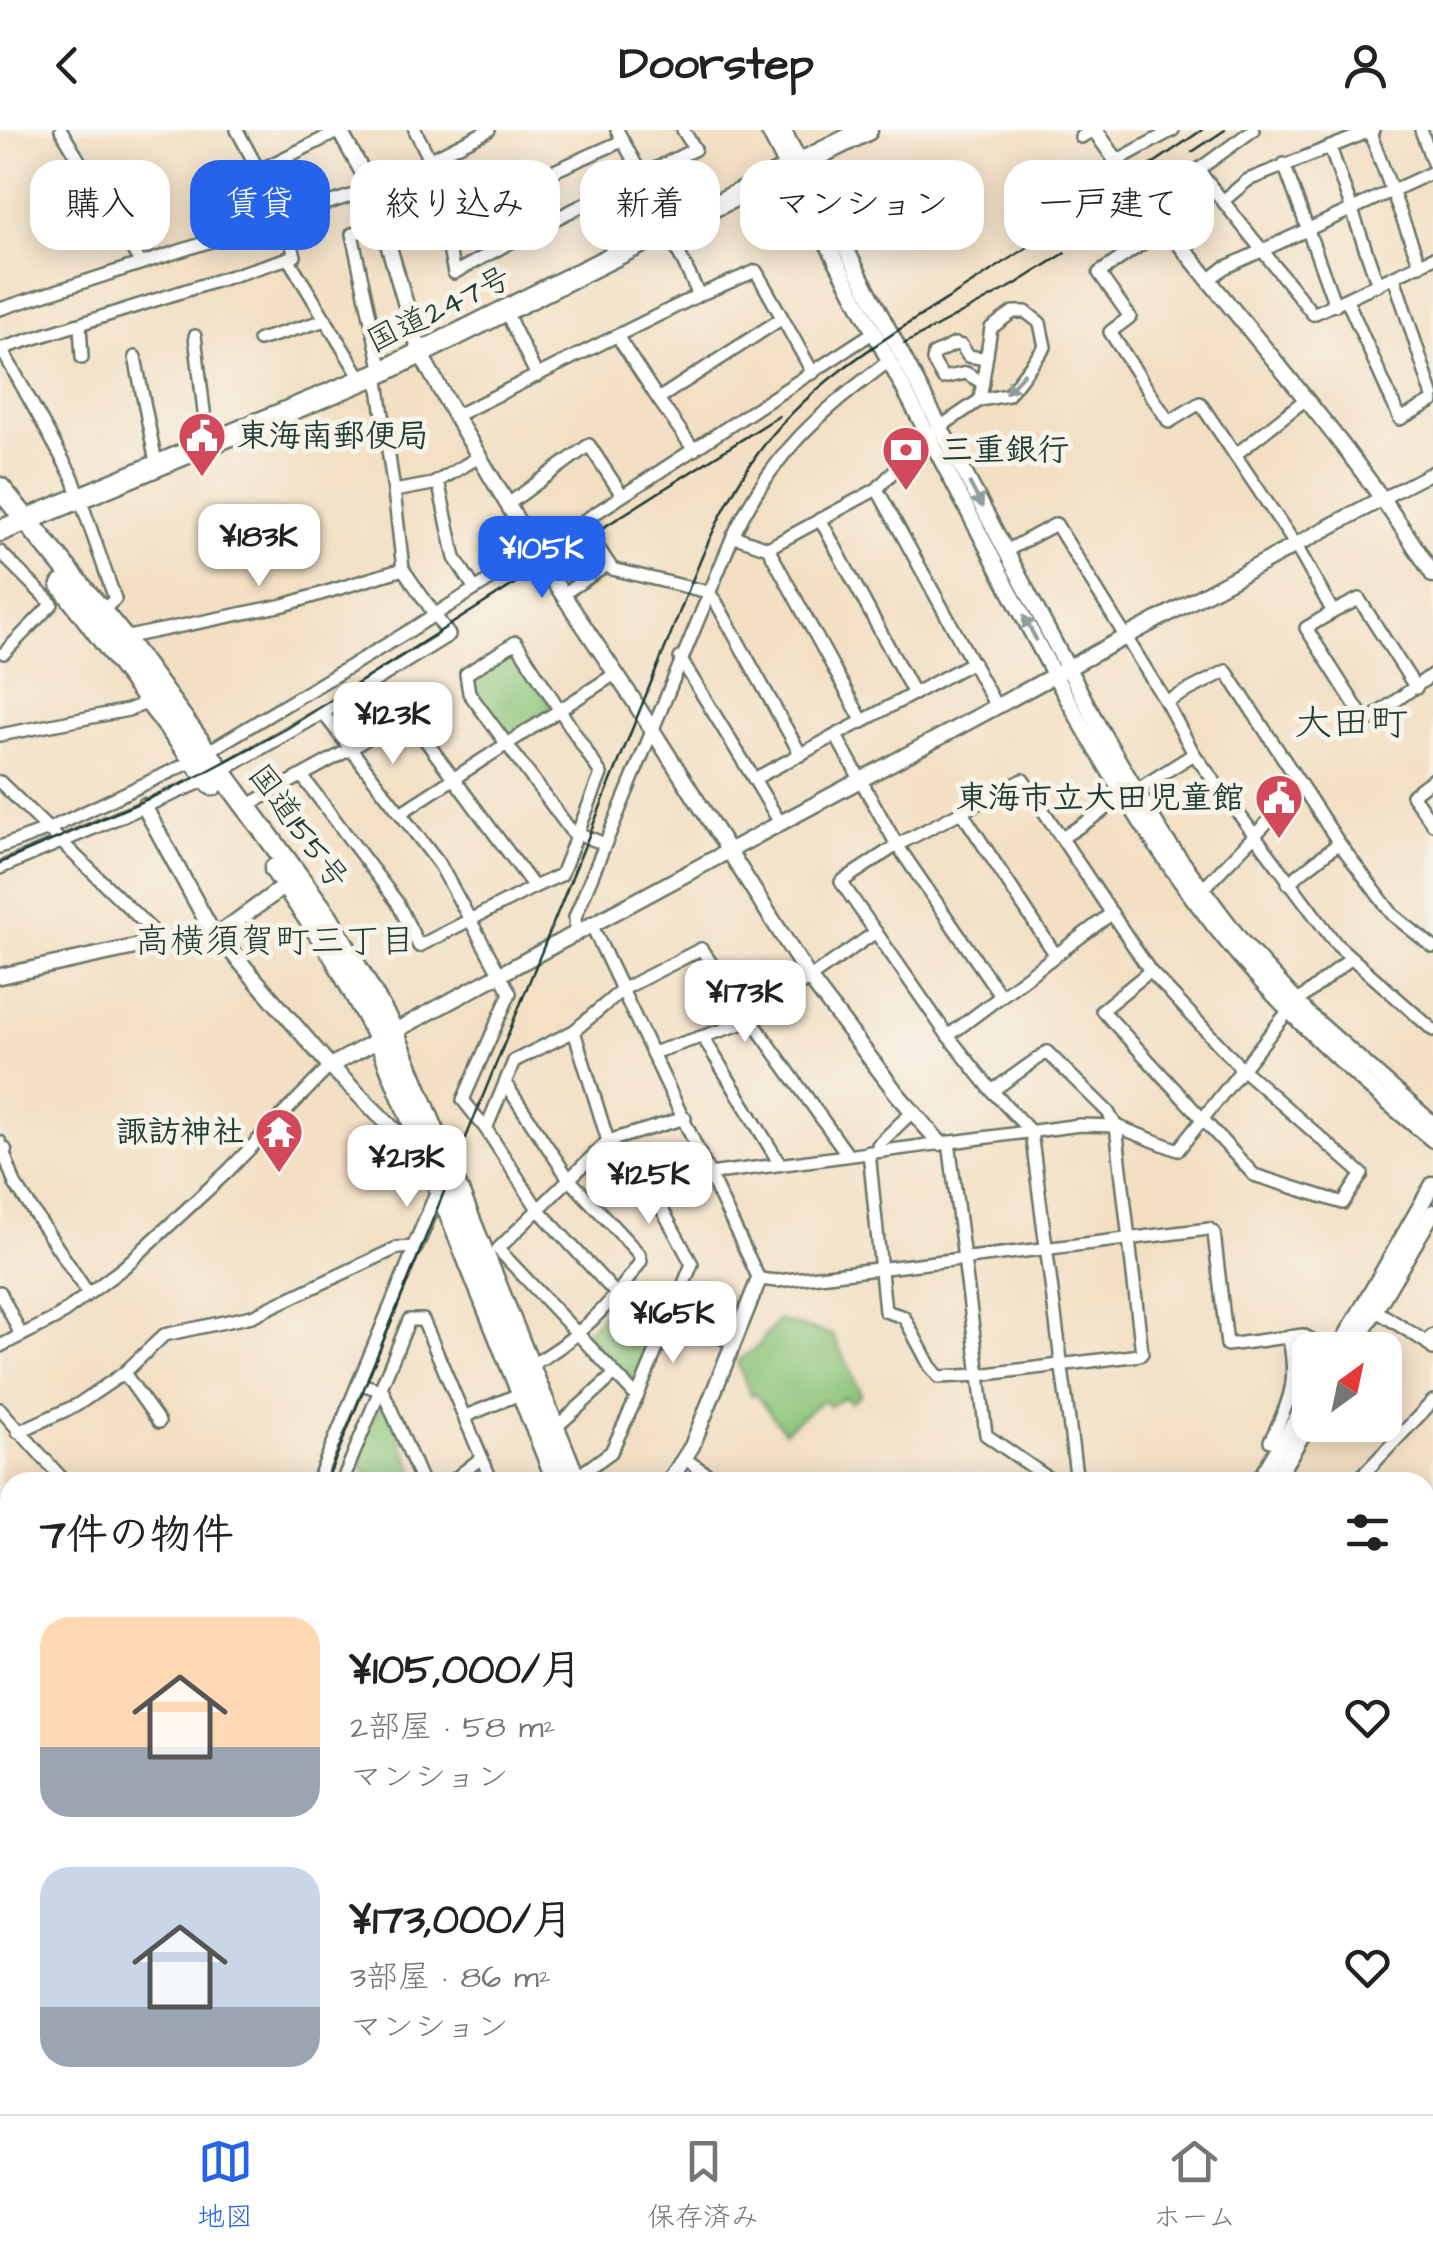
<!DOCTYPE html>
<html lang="ja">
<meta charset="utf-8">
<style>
:root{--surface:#fff;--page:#f2f2f2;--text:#222;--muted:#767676;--line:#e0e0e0;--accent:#2563eb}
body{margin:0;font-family:"Architects Daughter","Klee One",sans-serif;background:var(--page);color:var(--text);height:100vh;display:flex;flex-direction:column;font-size:38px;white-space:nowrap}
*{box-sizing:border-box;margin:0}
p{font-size:32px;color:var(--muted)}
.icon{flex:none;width:55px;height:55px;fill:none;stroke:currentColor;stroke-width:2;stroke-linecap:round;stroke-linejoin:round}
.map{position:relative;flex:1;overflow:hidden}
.side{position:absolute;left:0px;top:1342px;width:1435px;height:642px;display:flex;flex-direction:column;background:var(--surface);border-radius:30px 30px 0 0;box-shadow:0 5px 25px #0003}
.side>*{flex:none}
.hud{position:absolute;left:30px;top:30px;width:1375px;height:90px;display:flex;gap:20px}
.needle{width:65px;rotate:33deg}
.fabs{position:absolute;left:1292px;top:1202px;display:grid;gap:20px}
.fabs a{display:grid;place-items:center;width:110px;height:110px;border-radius:20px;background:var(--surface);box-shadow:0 5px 25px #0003;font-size:50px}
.price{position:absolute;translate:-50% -85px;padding:0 22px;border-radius:20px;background:#fff;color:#222;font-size:32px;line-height:65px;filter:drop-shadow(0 2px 5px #0008)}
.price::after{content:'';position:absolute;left:50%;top:60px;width:30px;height:22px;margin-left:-15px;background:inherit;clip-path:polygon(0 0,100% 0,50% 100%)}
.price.on{background:var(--accent);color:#fff}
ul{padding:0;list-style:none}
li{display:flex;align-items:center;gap:30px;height:250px;padding:0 40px}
li span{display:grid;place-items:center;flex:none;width:280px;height:200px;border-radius:30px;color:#555}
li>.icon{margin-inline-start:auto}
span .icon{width:120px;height:120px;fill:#fffc;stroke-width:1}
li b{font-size:42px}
h2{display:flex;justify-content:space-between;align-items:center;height:120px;padding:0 40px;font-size:42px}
.tag{padding:0 35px;border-radius:30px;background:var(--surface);box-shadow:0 5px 25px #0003;font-size:35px;line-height:90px}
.tag.on{background:var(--accent);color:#fff}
header{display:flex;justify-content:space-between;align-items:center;height:130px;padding:0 40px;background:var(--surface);font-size:45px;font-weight:700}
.tabs{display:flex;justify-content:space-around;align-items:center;height:140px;border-top:2px solid var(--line);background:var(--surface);font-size:28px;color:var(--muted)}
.tabs a{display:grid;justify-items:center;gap:5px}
.tabs .on{color:var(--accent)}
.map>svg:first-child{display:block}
.green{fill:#8ac478;stroke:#548056;stroke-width:2.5}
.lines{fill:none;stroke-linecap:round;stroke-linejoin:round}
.minor-casing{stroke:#697666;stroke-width:16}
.tertiary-casing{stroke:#697666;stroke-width:19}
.trunk-casing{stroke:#697666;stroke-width:25}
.minor{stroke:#fff;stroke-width:11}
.tertiary{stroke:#fff;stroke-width:14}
.trunk{stroke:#fff;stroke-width:20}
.rail{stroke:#1f3d34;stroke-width:2.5}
.oneway{fill:#8f9e9a}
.labels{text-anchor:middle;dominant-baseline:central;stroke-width:10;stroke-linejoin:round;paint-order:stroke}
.street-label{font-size:32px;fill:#1f3d34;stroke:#f7f3e8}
.poi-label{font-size:32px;font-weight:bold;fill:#1f3d34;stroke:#f7f3e8;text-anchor:start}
.neighbourhood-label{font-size:35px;fill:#1f3d34;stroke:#f7f3e8}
.quarter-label{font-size:38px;fill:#1f3d34;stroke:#f7f3e8}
</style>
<header><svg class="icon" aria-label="back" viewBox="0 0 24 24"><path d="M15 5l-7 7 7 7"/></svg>Doorstep<svg class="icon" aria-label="person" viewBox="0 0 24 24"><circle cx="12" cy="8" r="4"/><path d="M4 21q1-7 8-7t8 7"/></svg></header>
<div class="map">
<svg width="1433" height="1984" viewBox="0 0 1433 1984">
<rect width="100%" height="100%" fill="#f7f3e8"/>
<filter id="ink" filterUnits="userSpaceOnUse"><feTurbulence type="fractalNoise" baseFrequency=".01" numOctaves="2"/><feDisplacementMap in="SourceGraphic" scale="20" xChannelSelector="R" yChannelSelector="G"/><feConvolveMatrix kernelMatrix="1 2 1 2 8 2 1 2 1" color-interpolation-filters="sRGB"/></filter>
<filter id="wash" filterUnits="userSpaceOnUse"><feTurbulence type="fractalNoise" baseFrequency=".0048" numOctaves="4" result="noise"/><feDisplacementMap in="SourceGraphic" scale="40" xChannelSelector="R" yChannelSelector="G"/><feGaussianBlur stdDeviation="2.25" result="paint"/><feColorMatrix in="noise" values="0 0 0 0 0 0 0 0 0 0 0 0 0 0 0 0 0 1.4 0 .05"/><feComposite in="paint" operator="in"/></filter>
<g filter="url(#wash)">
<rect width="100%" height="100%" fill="#f3dfc3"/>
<g class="green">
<path d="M511 521H515L551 574 550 579 509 606 474 562 472 546Z"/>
<path d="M614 1172H620L658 1190 634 1255 586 1202Z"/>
<path d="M778 1190 833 1205 861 1264 850 1273 845 1267 829 1276 823 1270 784 1301 755 1264 751 1266 737 1232 758 1216Z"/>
<path d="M380 1274H385L419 1352H372L357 1329Z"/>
</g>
</g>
<g filter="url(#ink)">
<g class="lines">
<g class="minor-casing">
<g id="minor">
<path d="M61 0 140 132"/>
<path d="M415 0 430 30 454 143 539 97 695 19 683 0"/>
<path d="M617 0 642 46 699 165"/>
<path d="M1253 0 1198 40 1313 184 1433 128"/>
<path d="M1369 0 1420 135"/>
<path d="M1421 0 1433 33"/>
<path d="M1081 7 1093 0"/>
<path d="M1330 17 1378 155"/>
<path d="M1116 31 1173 0"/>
<path d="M1284 34 1335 175"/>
<path d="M260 40 339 1"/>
<path d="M1223 71 1248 50 1373 0"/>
<path d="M1167 97 1099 143 1130 187 1110 202 1169 292 1200 273 1295 414 1333 482 1306 498 1366 592 1433 544"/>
<path d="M445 98 536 49 622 11"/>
<path d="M288 128 362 250"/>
<path d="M1394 147 1433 267"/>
<path d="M1209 150 1224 138 1433 42"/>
<path d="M1347 170 1400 289 1433 271"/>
<path d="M0 179 372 59 489 0"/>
<path d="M506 182 537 246"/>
<path d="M80 195 82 228"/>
<path d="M195 206 208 315"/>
<path d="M617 206 658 269"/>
<path d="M259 210 326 190"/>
<path d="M1 218 73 348 115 469 101 482"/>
<path d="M0 219 295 126 283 86 237 0"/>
<path d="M135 227 157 337"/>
<path d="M382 242 352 104 384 94"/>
<path d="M377 244 394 361"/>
<path d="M983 253 966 243 943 248 933 231 934 224 955 214 962 216 968 226 981 228 987 225"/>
<path d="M455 286 699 165 756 141 813 243"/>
<path d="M694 320 658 269 781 189"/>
<path d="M1235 325 1306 269"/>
<path d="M438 351 455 428 475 459"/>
<path d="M877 359 996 576"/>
<path d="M1383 368 1433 342"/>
<path d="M507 375 589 315 622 365"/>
<path d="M820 389 914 564"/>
<path d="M733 406C773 322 817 285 889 231"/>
<path d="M768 418 877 359 928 305 980 270 1008 265 1045 217 1040 193 1026 182H1013L991 198 980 270"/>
<path d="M1006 421 1056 394 1166 572 1194 624 1135 661"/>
<path d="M0 422 52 474 4 523"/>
<path d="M563 464 609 434"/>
<path d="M1333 482 1359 469 1416 558"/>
<path d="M123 508 284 475 403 439"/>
<path d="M680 528 754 649"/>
<path d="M1166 572 1226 541 1339 713 1393 785 1433 817"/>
<path d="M323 583 440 735 510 863 463 970 486 999"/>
<path d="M0 605 128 580 152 571"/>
<path d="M836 606 897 715 1023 650 1150 841 1242 939 1362 1044 1343 1073 1254 1045 1102 880 1150 841"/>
<path d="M207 622 409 501 535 421"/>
<path d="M1194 624 1336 814 1433 900"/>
<path d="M801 625 716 472 708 462 612 439 582 392 874 202"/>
<path d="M220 642 323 583 449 505 403 439 394 361 433 354 479 327"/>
<path d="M1433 649 1412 665 1433 694"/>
<path d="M0 652 163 811"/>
<path d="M245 677 352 618 406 584 534 757 419 816 397 772 302 646"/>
<path d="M961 681 1055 824"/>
<path d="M402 682 615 544"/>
<path d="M779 691 754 649 973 532"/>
<path d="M1062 708 1124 667"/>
<path d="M0 717 49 699 195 630"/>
<path d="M0 738 209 649"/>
<path d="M1288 753 1339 713"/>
<path d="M534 757 561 745 601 644 516 512 466 544 469 563 571 701 605 714"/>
<path d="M1202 760 1301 657"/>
<path d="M591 794 759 1149 777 1151 1209 1099 1214 1103 1227 1215 1303 1205 1331 1220"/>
<path d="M576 803 575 787 733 406 768 418 863 592"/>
<path d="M1297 872 1350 829"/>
<path d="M574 901 608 1011 656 1068 692 1134 637 1267 611 1322 574 1349"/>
<path d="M948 906 1112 783"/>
<path d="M703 907 780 1034"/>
<path d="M652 923 744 893 876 802"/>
<path d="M505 953 569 1049 639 1124 641 1131C613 1173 574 1213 529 1236"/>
<path d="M992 961 948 906 841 752 897 715 1000 865"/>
<path d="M0 1012 15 1054 87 1162"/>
<path d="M949 1012 979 1245 1140 1225 1142 1223 1116 996 1108 982 1047 922 992 961 1031 1002 1077 1352"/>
<path d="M878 1015 912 982"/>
<path d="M869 1022 885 1181 904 1187 930 1236 939 1247 979 1245 986 1305 1054 1352"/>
<path d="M709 1044 1080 995 1116 996 1178 1020 1289 880"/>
<path d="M0 1162 21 1205"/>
<path d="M1375 1180 1426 1212"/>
<path d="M1433 1205 1426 1212 1433 1219"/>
<path d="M734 1213 618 1166 538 1079 486 999 514 931 574 901 623 859 701 819 847 1024"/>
<path d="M0 1216 56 1188 123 1138 227 1042 330 936"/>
<path d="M124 1243 159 1292"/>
<path d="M358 1253 383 1261 422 1352"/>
<path d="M637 1267 498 1119 608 1011 685 988"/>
<path d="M0 1279 65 1352"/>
<path d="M466 1286 522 1263"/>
<path d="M562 1292 615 1244"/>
<path d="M18 1302 77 1275 124 1243 164 1205 252 1186 397 1118 415 1117 317 1352"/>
<path d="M1270 1311C1290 1271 1299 1251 1288 1206"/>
<path d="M685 1329 719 1352"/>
<path d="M1281 1340 1294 1352"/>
<path d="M342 1352 409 1190H423L492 1352"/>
<path d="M451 1352 481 1328"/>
<path d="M1356 1352 1433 1271"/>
<path d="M1425 1385H1433"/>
<path d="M1425 1632 1433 1630"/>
<path d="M0 1667 3 1677"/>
<path d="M1425 1667 1433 1679"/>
<path d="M91 1975 97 1984"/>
<path d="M160 1975 167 1984"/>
<path d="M229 1975 237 1984"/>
<path d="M919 1975 923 1984"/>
<path d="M1105 1975 1121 1984"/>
<path d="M54 1984 56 1975"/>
<path d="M120 1984 132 1975"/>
<path d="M249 1984 261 1975"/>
<path d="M291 1984 293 1975"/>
<path d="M870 1984 887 1975"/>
<path d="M1041 1984 1046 1975"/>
<path d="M1168 1984 1170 1975"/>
</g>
</g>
<g class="tertiary-casing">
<g id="tertiary">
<path d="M339 0 372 59 420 223 455 286 549 444 632 568 810 849 898 965 940 1013"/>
<path d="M768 0C830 121 895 241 958 362 1031 501 1100 642 1193 768 1260 860 1345 939 1433 1010"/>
<path d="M783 0 1100 599 1165 709 1242 812 1309 885 1433 994"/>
<path d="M1095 0C1200 154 1335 286 1433 445"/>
<path d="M144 676 209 796 330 936 401 1007 417 997"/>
<path d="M0 846 163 811 208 807 223 801 286 755"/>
<path d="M330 936 1383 368"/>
<path d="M0 1021 4 1020"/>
<path d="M415 1117 439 1060"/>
<path d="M1338 1220 1433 1054"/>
<path d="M1352 1220 1433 1082"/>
<path d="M669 1352 692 1316 759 1149"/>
<path d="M1258 1352 1310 1266"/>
<path d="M1274 1352 1310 1292"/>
<path d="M0 1485 10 1495"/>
<path d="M0 1950 10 1949"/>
<path d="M0 1964 10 1963"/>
<path d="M375 1975 380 1984"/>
</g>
</g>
<g class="trunk-casing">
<g id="trunk">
<path d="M0 358 123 508 328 788 393 901 576 1352"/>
<path d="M0 401 382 242 867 0"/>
<path d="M62 455 213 655"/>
<path d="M275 739 334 825 379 908 558 1352"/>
<path d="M818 1975 823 1984"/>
<path d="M839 1975 843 1984"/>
</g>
</g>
<use href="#minor" class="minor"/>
<use href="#tertiary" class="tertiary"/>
<use href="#trunk" class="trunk"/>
<g class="rail">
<path d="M1192 22 1225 0"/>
<path d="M904 214 1014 155 1065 123"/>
<path d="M0 733 187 652 286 599 779 286"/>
<path d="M326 1352 659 533C688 464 712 388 756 326 810 249 896 202 974 152 1051 102 1127 52 1202 0"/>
<path d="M65 1984 69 1975"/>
</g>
</g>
<defs><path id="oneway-solid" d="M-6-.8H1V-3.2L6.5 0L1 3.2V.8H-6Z" transform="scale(2.5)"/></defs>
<g class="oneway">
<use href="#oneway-solid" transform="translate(1015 253) rotate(133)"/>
<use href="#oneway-solid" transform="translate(976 365) rotate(62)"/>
<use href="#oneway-solid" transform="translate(1030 498) rotate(-118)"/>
</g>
</g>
<defs>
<g id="civic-pin" transform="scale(2.5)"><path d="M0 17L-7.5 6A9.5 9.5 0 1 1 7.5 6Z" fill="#d1495b" stroke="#f7f3e8"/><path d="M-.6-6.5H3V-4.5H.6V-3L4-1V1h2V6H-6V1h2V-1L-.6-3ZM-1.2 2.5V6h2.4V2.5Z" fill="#fff"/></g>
<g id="bank-pin" transform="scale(2.5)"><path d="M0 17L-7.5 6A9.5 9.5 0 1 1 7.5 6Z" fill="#d1495b" stroke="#f7f3e8"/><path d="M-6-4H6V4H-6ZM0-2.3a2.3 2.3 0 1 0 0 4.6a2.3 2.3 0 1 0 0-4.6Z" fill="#fff"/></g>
<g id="temple-pin" transform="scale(2.5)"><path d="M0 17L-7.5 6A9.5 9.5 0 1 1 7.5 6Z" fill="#d1495b" stroke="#f7f3e8"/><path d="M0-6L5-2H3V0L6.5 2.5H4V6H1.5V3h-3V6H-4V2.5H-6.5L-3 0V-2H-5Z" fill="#fff"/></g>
</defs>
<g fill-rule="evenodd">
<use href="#civic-pin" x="202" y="306"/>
<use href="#bank-pin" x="906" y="320"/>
<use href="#civic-pin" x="1279" y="668"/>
<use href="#temple-pin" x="279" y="1002"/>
</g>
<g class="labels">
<g class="street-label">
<text transform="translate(439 180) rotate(-26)">国道247号</text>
<text transform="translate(298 697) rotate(54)">国道155号</text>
</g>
<g class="poi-label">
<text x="237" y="306">東海南郵便局</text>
<text x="941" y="320">三重銀行</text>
<text x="1244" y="668" text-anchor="end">東海市立大田児童館</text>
<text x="244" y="1002" text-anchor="end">諏訪神社</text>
</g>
<g class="neighbourhood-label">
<text x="275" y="811">高横須賀町三丁目</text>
</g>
<g class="quarter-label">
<text x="1351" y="594">大田町</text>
</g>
</g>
</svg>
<div class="fabs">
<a><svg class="needle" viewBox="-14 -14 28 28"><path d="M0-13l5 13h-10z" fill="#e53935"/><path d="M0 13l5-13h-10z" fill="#767676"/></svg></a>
</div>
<b class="price" style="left:259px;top:459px">¥183K</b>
<b class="price on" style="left:542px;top:471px">¥105K</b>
<b class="price" style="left:393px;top:637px">¥123K</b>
<b class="price" style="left:745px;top:915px">¥173K</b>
<b class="price" style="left:407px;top:1080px">¥213K</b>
<b class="price" style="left:649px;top:1097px">¥125K</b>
<b class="price" style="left:673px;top:1236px">¥165K</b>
<div class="hud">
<a class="tag">購入</a>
<a class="tag on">賃貸</a>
<a class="tag">絞り込み</a>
<a class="tag">新着</a>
<a class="tag">マンション</a>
<a class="tag">一戸建て</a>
</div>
<section class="side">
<h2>7件の物件<svg class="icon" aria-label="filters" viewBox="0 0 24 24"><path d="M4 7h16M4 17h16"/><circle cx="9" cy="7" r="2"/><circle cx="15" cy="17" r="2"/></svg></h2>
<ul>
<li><span style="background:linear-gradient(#ffd9b3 65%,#9aa5b1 0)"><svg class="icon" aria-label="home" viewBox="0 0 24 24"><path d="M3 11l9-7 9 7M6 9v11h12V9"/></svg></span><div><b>¥105,000/月</b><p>2部屋 · 58 m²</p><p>マンション</p></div><svg class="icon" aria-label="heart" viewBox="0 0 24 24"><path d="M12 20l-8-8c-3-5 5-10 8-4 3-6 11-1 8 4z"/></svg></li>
<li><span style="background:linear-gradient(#c9d6e8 70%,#9aa5b1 0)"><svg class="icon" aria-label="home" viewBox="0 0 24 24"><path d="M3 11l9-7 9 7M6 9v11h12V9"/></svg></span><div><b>¥173,000/月</b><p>3部屋 · 86 m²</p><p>マンション</p></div><svg class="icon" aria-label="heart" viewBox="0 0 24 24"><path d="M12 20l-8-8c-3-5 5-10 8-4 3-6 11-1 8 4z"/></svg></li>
</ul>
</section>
</div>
<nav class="tabs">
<a class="on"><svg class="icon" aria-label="map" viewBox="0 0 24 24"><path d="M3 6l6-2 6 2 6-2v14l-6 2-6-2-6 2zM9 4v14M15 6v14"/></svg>地図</a>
<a><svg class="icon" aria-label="saved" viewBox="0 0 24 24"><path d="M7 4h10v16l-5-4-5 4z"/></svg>保存済み</a>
<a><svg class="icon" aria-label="home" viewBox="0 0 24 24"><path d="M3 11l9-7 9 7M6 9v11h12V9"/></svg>ホーム</a>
</nav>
